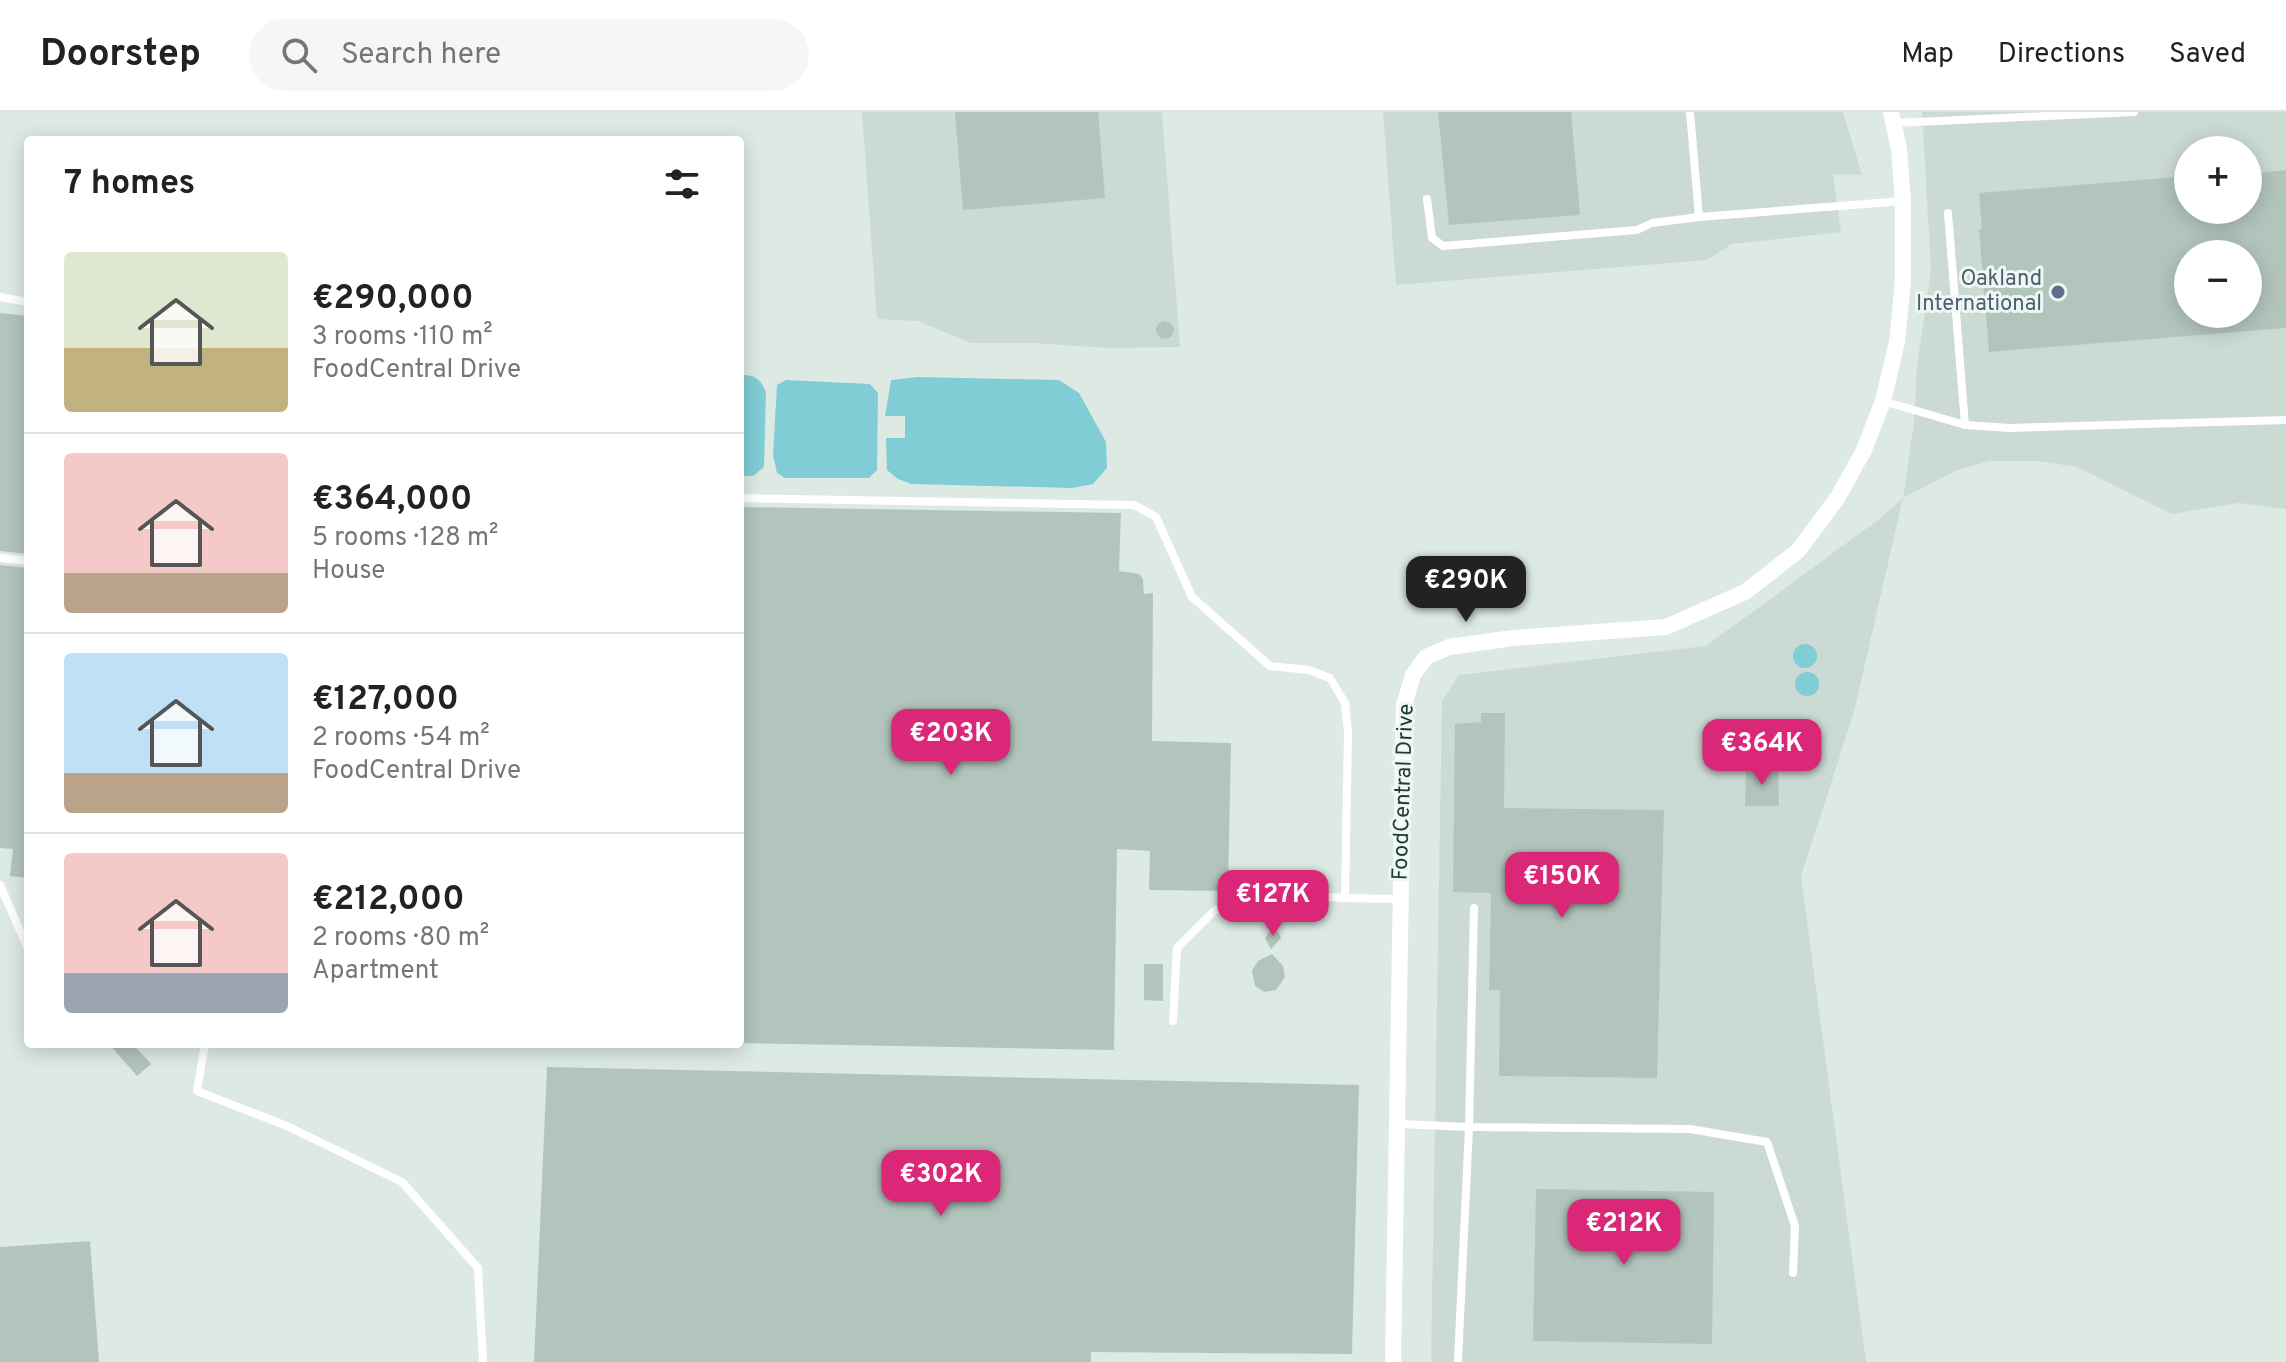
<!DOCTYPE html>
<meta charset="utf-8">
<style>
:root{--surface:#fff;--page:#f6f6f6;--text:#222;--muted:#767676;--line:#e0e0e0;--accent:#db2777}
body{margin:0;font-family:Overpass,sans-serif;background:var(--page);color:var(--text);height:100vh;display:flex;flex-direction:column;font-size:30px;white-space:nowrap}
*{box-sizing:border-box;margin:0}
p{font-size:26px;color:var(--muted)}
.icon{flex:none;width:44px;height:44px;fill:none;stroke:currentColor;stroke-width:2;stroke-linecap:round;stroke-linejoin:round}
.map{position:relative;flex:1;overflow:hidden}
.sheet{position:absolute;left:24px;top:24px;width:720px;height:912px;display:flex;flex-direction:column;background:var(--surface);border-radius:8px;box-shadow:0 4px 20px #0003}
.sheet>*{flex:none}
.tools{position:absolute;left:2174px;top:24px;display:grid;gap:16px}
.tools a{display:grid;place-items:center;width:88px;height:88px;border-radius:50%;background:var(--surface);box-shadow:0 4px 20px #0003;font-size:40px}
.price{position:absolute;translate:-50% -68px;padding:0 18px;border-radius:16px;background:var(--accent);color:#fff;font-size:26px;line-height:52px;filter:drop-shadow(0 2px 4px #0008)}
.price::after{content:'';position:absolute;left:50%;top:48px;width:24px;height:18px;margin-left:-12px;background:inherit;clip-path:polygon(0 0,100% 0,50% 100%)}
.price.current{background:#222;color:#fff}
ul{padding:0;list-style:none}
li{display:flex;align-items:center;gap:24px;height:200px;padding:0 40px}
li+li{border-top:2px solid var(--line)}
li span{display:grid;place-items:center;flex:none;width:224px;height:160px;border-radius:8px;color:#555}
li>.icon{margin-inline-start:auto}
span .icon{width:96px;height:96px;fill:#fffc;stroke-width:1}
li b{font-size:34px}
h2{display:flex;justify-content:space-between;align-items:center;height:96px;padding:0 40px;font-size:34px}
header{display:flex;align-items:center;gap:48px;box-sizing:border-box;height:112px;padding:0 40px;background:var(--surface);border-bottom:2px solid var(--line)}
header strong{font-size:38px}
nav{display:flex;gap:44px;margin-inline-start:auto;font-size:28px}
.search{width:560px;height:72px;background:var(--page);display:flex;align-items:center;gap:20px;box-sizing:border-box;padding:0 28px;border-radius:44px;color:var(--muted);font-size:30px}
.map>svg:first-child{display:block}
.built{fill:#cbdad2;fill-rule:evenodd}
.water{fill:#80cdd5}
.building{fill:#b2c5bc;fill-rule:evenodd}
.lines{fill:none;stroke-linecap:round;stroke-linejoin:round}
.service{stroke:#fff;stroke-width:8}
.minor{stroke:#fff;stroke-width:16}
.service-dot{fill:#5c6f8a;stroke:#eef7f2;stroke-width:3}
.labels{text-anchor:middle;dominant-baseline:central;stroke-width:6;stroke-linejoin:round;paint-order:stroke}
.service-label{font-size:22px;fill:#4e5e75;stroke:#eef7f2;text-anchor:end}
.street-label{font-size:22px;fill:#1e3b31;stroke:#eef7f2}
</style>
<header>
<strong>Doorstep</strong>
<div class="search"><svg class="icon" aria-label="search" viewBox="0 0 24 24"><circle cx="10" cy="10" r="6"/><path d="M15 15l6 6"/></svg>Search here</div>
<nav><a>Map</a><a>Directions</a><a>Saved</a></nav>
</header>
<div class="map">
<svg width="2286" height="1250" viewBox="0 0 2286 1250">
<rect width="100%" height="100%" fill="#ddeae4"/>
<g class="built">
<path d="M862 0H1162L1180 235 1108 236 1034 231H971L918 209 877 207Z"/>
<path d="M1383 0H1843L1862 63 1833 62 1841 120 1732 132 1707 148 1396 173Z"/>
<path d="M1922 0H2286V397L2239 391 2172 402 2077 355 2038 349H1989L1955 359 1903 386 1854 600 1801 764 1866 1250H1431L1442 589 1459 563 1706 534 1878 408 1903 386 1914 310 1917 255 1931 158ZM2188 38H2248V98H2188ZM2188 142H2248V202H2188Z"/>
</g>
<g class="water">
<path d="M740 263C755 263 760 266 766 280L764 355 753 364H740Z"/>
<path d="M917 265 1059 268 1079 281 1106 330 1107 356 1093 372 1072 376 911 372 898 367 887 358 886 326H905V304H885L891 268Z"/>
<path d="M786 268 870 272 878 281 877 358 869 366H785L777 361 773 343 777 273Z"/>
<circle cx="1805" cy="544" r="12"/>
<circle cx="1807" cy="572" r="12"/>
</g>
<g class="building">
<path d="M955 0H1098L1105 86 963 98Z"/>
<path d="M1438 0H1571L1580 103 1449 113Z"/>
<path d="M2286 58V216L1989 240 1979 117H1982L1979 81 2188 64V98H2248V62ZM2188 142H2248V202H2188Z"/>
<path d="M0 201 28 204V442L0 439Z"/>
<circle cx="1165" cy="218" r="9"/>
<path d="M740 395 1121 401 1119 459 1139 462 1143 467 1144 482 1153 481 1152 629 1231 631 1228 779 1149 778 1150 739 1117 737 1114 938 740 931Z"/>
<path d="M0 453 28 456V766L10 764 13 737 0 736Z"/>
<path d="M1481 601H1505L1504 696 1664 698 1657 966 1499 964 1500 878H1489L1491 781 1453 780 1455 612 1481 610Z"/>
<path d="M1746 655H1778L1779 694H1745Z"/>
<path d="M1271 818 1278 820 1281 826 1271 837 1265 826Z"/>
<path d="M1272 842 1283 854 1285 865 1276 878 1264 880 1255 874 1252 858 1258 849Z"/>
<path d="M1144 852H1163V889L1144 888Z"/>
<path d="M109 932H133L151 952 137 964Z"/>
<path d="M547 955 1359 973 1352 1242 1091 1240V1250H534Z"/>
<path d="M1536 1077 1714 1080 1712 1232 1533 1229Z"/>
<path d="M90 1129 99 1250H0V1135Z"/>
</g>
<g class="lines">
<g class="service">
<path d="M1690 0 1699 105"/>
<path d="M1894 11 2134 0"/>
<path d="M1427 87 1432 126 1443 134 1637 118 1652 111 1699 105 1903 89"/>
<path d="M1948 101 1965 313"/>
<path d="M0 185 28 190"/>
<path d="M1883 289 1965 313 2010 316 2286 308"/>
<path d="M740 386 1134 393 1156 405 1192 485 1270 554 1309 558 1330 566 1345 591 1348 621 1345 786 1400 787"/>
<path d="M0 446 28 449"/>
<path d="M0 773 28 837"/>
<path d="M1474 796 1469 1015 1690 1017 1767 1030 1795 1114 1793 1161"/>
<path d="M1173 909 1177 836 1215 798 1286 782 1345 786"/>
<path d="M205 932 197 979 287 1014 402 1070 478 1156 483 1250"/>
<path d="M1398 1012 1469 1015 1458 1249"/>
</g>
<path class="minor" d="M1393 1250 1404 593 1413 563 1426 545 1449 535 1513 526 1666 515 1745 480 1798 439 1838 385 1864 338 1883 289 1897 230 1903 168V89L1899 37 1891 0"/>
</g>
<circle class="service-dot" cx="2058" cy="180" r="8"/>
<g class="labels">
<g class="service-label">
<text x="2042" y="167">Oakland<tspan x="2042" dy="25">International</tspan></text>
</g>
<g class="street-label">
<text transform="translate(1404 680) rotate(-88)">FoodCentral Drive</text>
</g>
</g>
</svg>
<div class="tools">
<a>+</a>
<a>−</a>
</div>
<b class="price current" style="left:1466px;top:512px">€290K</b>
<b class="price" style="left:951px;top:665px">€203K</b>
<b class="price" style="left:1762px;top:675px">€364K</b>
<b class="price" style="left:1562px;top:808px">€150K</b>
<b class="price" style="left:1273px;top:826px">€127K</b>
<b class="price" style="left:941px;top:1106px">€302K</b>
<b class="price" style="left:1624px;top:1155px">€212K</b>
<section class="sheet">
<h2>7 homes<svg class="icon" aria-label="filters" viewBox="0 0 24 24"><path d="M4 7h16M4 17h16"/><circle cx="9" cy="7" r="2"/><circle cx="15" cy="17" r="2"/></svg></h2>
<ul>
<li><span style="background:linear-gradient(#dfe7d0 60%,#c2b280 0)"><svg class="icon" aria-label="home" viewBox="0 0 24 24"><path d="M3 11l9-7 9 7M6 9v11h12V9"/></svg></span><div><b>€290,000</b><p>3 rooms · 110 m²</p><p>FoodCentral Drive</p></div></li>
<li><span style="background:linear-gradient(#f6c9c9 75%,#b9a48a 0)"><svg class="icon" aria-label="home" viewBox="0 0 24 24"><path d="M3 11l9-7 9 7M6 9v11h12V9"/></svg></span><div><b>€364,000</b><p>5 rooms · 128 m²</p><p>House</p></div></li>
<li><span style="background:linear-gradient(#bfe0f5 75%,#b9a48a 0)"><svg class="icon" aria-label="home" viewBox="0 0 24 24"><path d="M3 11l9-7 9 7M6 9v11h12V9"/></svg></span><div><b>€127,000</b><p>2 rooms · 54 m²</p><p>FoodCentral Drive</p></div></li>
<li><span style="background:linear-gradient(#f6c9c9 75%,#9aa5b1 0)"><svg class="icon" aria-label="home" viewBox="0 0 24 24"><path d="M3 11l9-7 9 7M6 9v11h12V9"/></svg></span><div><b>€212,000</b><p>2 rooms · 80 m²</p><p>Apartment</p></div></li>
</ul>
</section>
</div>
